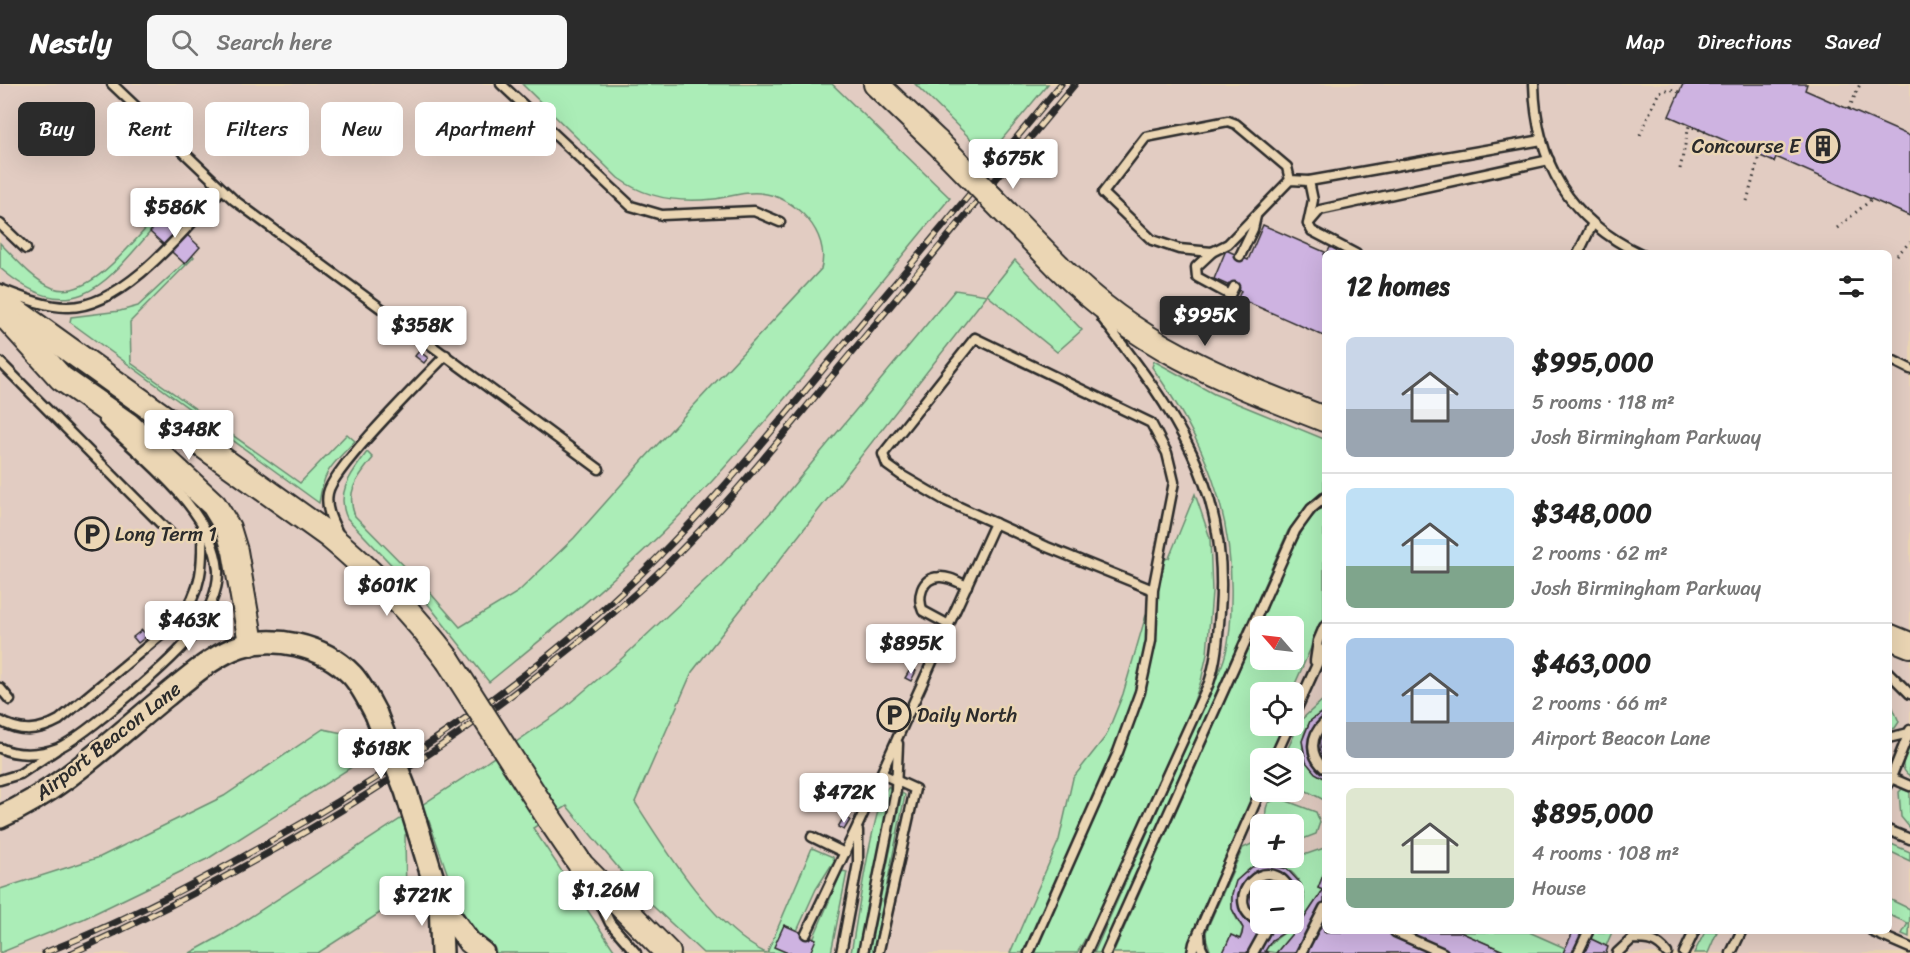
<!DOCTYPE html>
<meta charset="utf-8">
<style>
:root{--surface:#fff;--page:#f6f6f6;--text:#222;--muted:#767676;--line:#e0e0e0;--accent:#2b2b2b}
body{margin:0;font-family:Sriracha,sans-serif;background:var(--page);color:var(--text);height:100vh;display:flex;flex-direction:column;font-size:22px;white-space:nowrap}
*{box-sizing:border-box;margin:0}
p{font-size:20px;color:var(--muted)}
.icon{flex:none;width:33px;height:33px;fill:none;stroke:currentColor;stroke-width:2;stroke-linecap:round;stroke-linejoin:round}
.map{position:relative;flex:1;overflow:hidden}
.drawer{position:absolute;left:1322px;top:166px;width:570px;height:684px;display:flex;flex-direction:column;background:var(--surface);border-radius:9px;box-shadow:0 6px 24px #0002}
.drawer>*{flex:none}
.banner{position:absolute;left:18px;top:18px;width:570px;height:54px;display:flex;gap:12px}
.needle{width:39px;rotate:298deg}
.controls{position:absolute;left:1250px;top:532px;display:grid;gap:12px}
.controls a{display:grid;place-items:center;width:54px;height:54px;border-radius:9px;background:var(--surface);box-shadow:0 6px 24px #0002;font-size:30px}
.price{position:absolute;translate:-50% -51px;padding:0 14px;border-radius:6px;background:#fff;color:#222;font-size:20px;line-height:39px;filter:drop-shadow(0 2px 3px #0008)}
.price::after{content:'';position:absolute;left:50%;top:36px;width:18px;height:14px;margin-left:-9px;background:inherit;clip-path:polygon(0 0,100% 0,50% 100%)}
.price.on{background:var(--accent);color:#fff}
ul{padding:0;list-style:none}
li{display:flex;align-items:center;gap:18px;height:150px;padding:0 24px}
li+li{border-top:2px solid var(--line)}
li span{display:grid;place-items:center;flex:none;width:168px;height:120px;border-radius:9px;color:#555}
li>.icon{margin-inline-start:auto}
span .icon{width:72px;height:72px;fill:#fffc;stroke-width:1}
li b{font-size:26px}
h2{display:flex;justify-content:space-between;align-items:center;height:72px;padding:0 24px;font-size:26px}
.chip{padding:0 21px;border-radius:9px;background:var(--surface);box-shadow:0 6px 24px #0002;font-size:21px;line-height:54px}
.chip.on{background:var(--accent);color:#fff}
header{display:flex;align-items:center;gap:36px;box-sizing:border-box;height:84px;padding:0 30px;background:var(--accent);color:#fff}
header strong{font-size:28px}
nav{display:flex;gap:33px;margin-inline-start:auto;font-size:21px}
.search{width:420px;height:54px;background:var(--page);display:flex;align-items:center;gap:15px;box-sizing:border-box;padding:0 21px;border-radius:9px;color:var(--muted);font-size:22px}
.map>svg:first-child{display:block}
.built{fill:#e2ccc2;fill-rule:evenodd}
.green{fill:#abedb7;stroke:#6b8c71;stroke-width:1.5;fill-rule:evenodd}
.building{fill:#ceb3e1;stroke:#2b2b2b;stroke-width:1.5;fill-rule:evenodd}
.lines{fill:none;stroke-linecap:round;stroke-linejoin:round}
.service-casing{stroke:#2b2b2b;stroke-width:13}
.tertiary-casing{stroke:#2b2b2b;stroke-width:26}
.secondary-casing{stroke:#2b2b2b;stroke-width:28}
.path{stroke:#2b2b2b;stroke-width:3;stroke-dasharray:1.5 4.5;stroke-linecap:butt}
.service{stroke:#ebd6b4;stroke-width:8}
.tertiary{stroke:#ebd6b4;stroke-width:21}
.secondary{stroke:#ebd6b4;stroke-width:24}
.rail-casing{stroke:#2b2b2b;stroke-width:7}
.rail{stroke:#ebd6b4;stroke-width:4.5;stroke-dasharray:14;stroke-linecap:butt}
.tertiary-bridge-casing{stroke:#2b2b2b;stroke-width:26;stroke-linecap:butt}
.secondary-bridge-casing{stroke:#2b2b2b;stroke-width:28;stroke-linecap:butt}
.tertiary-bridge{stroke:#ebd6b4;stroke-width:21}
.secondary-bridge{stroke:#ebd6b4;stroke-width:24}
.labels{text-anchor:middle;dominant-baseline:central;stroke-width:5;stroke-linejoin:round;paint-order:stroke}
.poi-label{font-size:20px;fill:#2b2b2b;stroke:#ebd6b4;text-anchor:start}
.street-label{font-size:20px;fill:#2b2b2b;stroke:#ebd6b4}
</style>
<header>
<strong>Nestly</strong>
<div class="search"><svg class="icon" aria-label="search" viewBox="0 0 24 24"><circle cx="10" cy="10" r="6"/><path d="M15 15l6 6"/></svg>Search here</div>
<nav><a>Map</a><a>Directions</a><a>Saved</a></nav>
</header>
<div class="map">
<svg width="1910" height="869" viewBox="0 0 1910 869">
<rect width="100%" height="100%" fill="#ebd6b4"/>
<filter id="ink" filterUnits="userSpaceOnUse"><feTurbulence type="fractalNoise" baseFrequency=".0167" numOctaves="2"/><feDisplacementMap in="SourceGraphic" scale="12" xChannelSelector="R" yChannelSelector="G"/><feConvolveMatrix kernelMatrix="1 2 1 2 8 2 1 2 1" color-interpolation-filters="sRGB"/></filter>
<g filter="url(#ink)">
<path class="built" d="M0 0H1910V869H0ZM1324 170H1888V848H1324ZM1260 543H1293V576H1260ZM1260 609H1293V642H1260ZM1260 675H1293V708H1260ZM1260 741H1293V774H1260ZM1260 807H1293V840H1260Z"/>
<g class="green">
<path d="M522 0H832L950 114C861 220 776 332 680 431 621 492 554 545 489 598L424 515 347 434C335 408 352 389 367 368L373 374C358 393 345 407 355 432L425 503 460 543 518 508 574 454 644 375 821 185C831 149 795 112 760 109 745 107 729 113 714 115 680 119 647 115 618 94Z"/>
<path d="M915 0H1048L988 72Z"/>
<path d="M154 136 158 139C108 196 76 249 0 184V159C15 174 33 196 53 204 89 217 131 159 154 136Z"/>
<path d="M192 172 194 173 130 238 131 279 300 399 347 350 355 357C331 382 324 385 319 419L70 238 71 233 120 227 138 222Z"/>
<path d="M1015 176 1082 246 1057 268 987 211 692 588 635 718C665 765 714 845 766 869H703L640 810 567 722 533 744 616 869H497L482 860 466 843 429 737 405 751 406 812 318 869H190L221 852 471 689 558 629 618 578 722 480 773 426 955 206 987 211Z"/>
<path d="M1154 277 1214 310 1324 355V406L1313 416 1288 447 1101 869H1094L1222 581C1230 561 1231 539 1231 518 1234 427 1204 356 1152 283Z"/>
<path d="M1195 410 1210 454 1212 508 1207 570 1201 597 1190 628 1098 832 1077 869H1010L1059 756 1073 694 1106 652 1123 610 1162 476 1169 474Z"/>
<path d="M1324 421V534L1291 609H1260V642H1283L1268 675H1260V695L1186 869H1113L1294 462 1307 438ZM1260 543H1293V576H1260Z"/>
<path d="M1888 612 1899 638 1895 644 1889 646Z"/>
<path d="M1324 615V627C1296 641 1295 680 1324 694V716L1293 700V675H1283L1301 636Z"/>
<path d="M323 645 352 651 358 679 209 774 83 835 0 869V805L100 773 224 712Z"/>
<path d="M1910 661V692C1897 683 1905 674 1910 661Z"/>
<path d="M889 702 891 707 858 869H851C856 843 874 713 889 702Z"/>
<path d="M1902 705 1910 708V744L1901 733 1899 708Z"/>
<path d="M902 709 905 711 873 869H869Z"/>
<path d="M1279 714 1316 728 1320 738 1316 750 1303 755 1293 750V741H1273C1265 734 1264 728 1268 719Z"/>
<path d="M1260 756V774H1293V767L1307 770 1324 764V789L1318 804 1323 806 1301 839 1276 869 1265 867C1275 850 1296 847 1302 828 1306 818 1304 806 1299 797 1271 754 1205 800 1243 844L1240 855 1231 851 1223 869H1211L1205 851 1210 838 1243 764Z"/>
<path d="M1889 759 1910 768V777L1889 767Z"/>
<path d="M812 764 833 773 834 777 816 805 787 869H767Z"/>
<path d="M842 787 847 788 831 869H807Z"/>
<path d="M1889 815 1910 825 1909 853 1902 850 1908 839 1889 831Z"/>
<path d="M1460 848H1529L1565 864 1563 869H1508Z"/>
<path d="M1592 848H1612L1606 862 1589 854Z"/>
<path d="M1705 848H1717L1708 869H1694Z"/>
</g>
<g class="building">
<path d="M1683 0H1807L1805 6 1910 52V132L1776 73 1774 78 1669 32Z"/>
<path d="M121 28 129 35 125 40 117 33Z"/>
<path d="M166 131 200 163 185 180 150 148Z"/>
<path d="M1263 141 1327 169 1332 160 1354 170H1324V252L1238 214 1241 207 1214 195 1226 166 1248 176Z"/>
<path d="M419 267 428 274 424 279 415 272Z"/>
<path d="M142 546 147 552 138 559 133 553Z"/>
<path d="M911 584 916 587 911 597 905 594Z"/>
<path d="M1324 627V651L1321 663 1324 672V694L1315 689 1306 678 1302 657 1310 637Z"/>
<path d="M844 733 850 736 844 746 838 743Z"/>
<path d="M1266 780 1287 785 1301 800 1304 814 1299 835 1290 845 1272 856 1265 867 1269 869H1223L1231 851 1240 855 1242 850 1243 844 1232 825V810L1236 797 1252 783ZM1270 798 1283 807H1293V840H1260V830L1253 824 1251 812 1258 801Z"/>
<path d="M1324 789V848H1460L1508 869H1276L1301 839 1323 806 1318 804Z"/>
<path d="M784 841 816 855 810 869H788L774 863Z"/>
<path d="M1573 848 1581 850 1582 848H1593L1589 854 1608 863 1606 869H1563Z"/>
</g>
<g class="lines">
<g class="service-casing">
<g id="service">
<path d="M112 0 234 116 599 385"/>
<path d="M501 0 631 122 662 131 754 127 780 138"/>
<path d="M1534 0C1536 79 1569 136 1641 170"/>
<path d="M1290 96 1287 83 1236 40 1228 37 1146 53 1103 109 1152 156 1179 165 1212 168 1228 160 1290 96 1309 97 1542 56"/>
<path d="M1309 97 1313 116 1308 140 1312 147 1356 170"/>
<path d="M0 140 26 165"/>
<path d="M1308 140 1320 126 1549 76"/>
<path d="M1212 168 1196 183 1197 193 1230 211 1234 203"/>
<path d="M1578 170 1592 141"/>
<path d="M1240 172 1253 145 1256 132"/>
<path d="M0 205C21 213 45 223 67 223 124 224 186 144 222 105"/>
<path d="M1888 274 1910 285"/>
<path d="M0 278 173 452"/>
<path d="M338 449C332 437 325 424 328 409 333 384 423 295 446 271"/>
<path d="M949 541 923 527C917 514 921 494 939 493 948 492 958 498 967 502"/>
<path d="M1315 577 1318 557 1324 543"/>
<path d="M1888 588 1910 610"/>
<path d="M0 604 10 616"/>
<path d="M1293 633 1324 565"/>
<path d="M0 637C21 649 39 647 59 636L179 536C203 506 203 479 202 442"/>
<path d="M1324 639C1310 652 1309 671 1324 684"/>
<path d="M1888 654 1909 649"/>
<path d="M0 664C17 672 40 671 58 664 85 652 176 574 194 549 206 533 219 507 218 486 213 426 145 377 104 337"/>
<path d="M1274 675 1289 642"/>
<path d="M1889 693 1910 702"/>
<path d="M0 696 20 690 56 666"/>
<path d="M1888 701 1910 646"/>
<path d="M1888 746 1910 755"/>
<path d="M812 753 845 769"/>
<path d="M595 808 610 839 636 869"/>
<path d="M1260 838C1217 819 1267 762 1291 807"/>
<path d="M1395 848 1443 869"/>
<path d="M1873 848 1910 864"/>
<path d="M806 850 857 743 995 439"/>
<path d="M1200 850 1201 863 1204 869"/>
<path d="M879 866 915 705 882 690"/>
<path d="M841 869 858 779V747"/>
<path d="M863 869 896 706 898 660"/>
<path d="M1029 869 1118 668 1140 608 1151 557 1153 506 1174 398 1167 369 1151 339 975 254 883 370 887 381 901 391 944 416 1047 463 1153 506"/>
<path d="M1086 869 1209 599C1217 575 1218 552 1220 527 1230 403 1174 327 1102 234"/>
<path d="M1106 869 1295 447 1311 425 1324 414"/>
<path d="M1192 869 1194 859 1260 708"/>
<path d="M1253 869 1269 840"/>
<path d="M1301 869 1324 824"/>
<path d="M1578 869 1588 848"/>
<path d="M1617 869 1632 855C1648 855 1657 856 1667 869"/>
<path d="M1684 869 1694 848"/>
<path d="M1731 869 1741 848"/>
</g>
</g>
<g class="tertiary-casing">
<g id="tertiary">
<path d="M0 733C62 706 114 654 166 612 187 595 208 576 233 565 272 549 323 561 352 591 362 602 369 617 376 630"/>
<path d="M419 749 440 818 442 869"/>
<path d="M440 818 469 858 483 869"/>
</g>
</g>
<g class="secondary-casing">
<g id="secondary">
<path d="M876 0 937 58"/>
<path d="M1059 183C1138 263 1222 295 1324 335"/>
<path d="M0 216 328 451C374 489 412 528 448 576"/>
<path d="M6 233 61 294 128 341 214 421 228 444 235 467 251 559"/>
<path d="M1888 552 1910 561"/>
<path d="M549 734 581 781 668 869"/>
</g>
</g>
<g class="path">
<path d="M1849 25 1860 0"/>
<path d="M1640 51 1659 8 1670 5 1679 8"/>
<path d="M1680 85 1689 42 1706 48"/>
<path d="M1747 117 1759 72"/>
<path d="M1837 144 1872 115"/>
<path d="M1897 171 1910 158"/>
</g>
<use href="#service" class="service"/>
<use href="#tertiary" class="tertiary"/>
<use href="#secondary" class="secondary"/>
<g class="rail-casing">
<g id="rail">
<path d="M44 869C120 839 193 801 264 761 397 686 529 598 640 491 710 423 772 347 834 272 910 182 986 91 1061 0"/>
<path d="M72 869C280 773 473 656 644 502 713 439 773 363 833 291 913 194 994 97 1075 0"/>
</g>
</g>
<use href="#rail" class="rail"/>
<g class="tertiary-bridge-casing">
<path id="tertiary-bridge" d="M376 630 406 707 419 749"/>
</g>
<g class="secondary-bridge-casing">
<g id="secondary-bridge">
<path d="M937 58 1059 183"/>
<path d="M448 576 549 734"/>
</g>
</g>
<use href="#tertiary-bridge" class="tertiary-bridge"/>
<use href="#secondary-bridge" class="secondary-bridge"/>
</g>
</g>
<defs>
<g id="building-ring" transform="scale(1.725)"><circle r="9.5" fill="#ebd6b4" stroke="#2b2b2b" stroke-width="1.5"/><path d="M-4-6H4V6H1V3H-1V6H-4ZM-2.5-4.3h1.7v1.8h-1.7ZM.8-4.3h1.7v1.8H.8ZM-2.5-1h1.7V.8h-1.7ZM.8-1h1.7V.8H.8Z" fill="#2b2b2b"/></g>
<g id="parking-ring" transform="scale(1.725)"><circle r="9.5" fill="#ebd6b4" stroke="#2b2b2b" stroke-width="1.5"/><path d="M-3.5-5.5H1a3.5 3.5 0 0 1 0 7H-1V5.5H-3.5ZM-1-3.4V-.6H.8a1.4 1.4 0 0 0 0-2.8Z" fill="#2b2b2b"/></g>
</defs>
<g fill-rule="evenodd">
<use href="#building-ring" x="1823" y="62"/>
<use href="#parking-ring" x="92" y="450"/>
<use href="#parking-ring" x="894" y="631"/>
</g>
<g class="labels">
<g class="poi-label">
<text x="1800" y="62" text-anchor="end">Concourse E</text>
<text x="115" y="450">Long Term 1</text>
<text x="917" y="631">Daily North</text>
</g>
<g class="street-label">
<text transform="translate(108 657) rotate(-38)">Airport Beacon Lane</text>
</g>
</g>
</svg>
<div class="controls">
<a><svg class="needle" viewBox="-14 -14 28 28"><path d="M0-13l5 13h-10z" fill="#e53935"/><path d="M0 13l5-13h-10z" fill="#767676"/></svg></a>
<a><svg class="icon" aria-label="locate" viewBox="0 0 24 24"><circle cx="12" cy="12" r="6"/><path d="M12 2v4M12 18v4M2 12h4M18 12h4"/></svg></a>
<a><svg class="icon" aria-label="layers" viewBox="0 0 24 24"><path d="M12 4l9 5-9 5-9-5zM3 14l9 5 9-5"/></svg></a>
<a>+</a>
<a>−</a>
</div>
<b class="price" style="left:1013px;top:106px">$675K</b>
<b class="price" style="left:175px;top:155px">$586K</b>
<b class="price on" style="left:1205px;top:263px">$995K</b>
<b class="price" style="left:422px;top:273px">$358K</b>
<b class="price" style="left:189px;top:377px">$348K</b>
<b class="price" style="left:387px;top:533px">$601K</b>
<b class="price" style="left:189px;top:568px">$463K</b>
<b class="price" style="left:911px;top:591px">$895K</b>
<b class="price" style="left:381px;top:696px">$618K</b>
<b class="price" style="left:844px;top:740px">$472K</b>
<b class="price" style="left:606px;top:838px">$1.26M</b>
<b class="price" style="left:422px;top:843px">$721K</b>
<div class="banner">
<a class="chip on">Buy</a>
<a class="chip">Rent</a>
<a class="chip">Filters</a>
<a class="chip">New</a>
<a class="chip">Apartment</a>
</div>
<section class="drawer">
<h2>12 homes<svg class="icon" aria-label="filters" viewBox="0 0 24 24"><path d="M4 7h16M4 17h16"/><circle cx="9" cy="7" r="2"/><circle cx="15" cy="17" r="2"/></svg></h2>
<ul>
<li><span style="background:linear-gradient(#c9d6e8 60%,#9aa5b1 0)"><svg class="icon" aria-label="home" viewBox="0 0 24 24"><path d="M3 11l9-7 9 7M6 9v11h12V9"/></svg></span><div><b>$995,000</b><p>5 rooms · 118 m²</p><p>Josh Birmingham Parkway</p></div></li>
<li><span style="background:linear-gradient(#bfe0f5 65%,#7fa58c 0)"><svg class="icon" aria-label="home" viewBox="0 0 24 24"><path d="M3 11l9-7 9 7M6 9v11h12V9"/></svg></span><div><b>$348,000</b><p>2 rooms · 62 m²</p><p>Josh Birmingham Parkway</p></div></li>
<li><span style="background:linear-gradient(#a9c7e8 70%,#9aa5b1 0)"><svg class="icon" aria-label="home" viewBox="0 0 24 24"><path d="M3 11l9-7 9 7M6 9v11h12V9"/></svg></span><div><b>$463,000</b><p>2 rooms · 66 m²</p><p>Airport Beacon Lane</p></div></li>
<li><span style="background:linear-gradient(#dfe7d0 75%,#7fa58c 0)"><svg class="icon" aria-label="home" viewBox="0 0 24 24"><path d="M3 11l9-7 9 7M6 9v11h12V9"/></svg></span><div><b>$895,000</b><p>4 rooms · 108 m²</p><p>House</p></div></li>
</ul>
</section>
</div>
